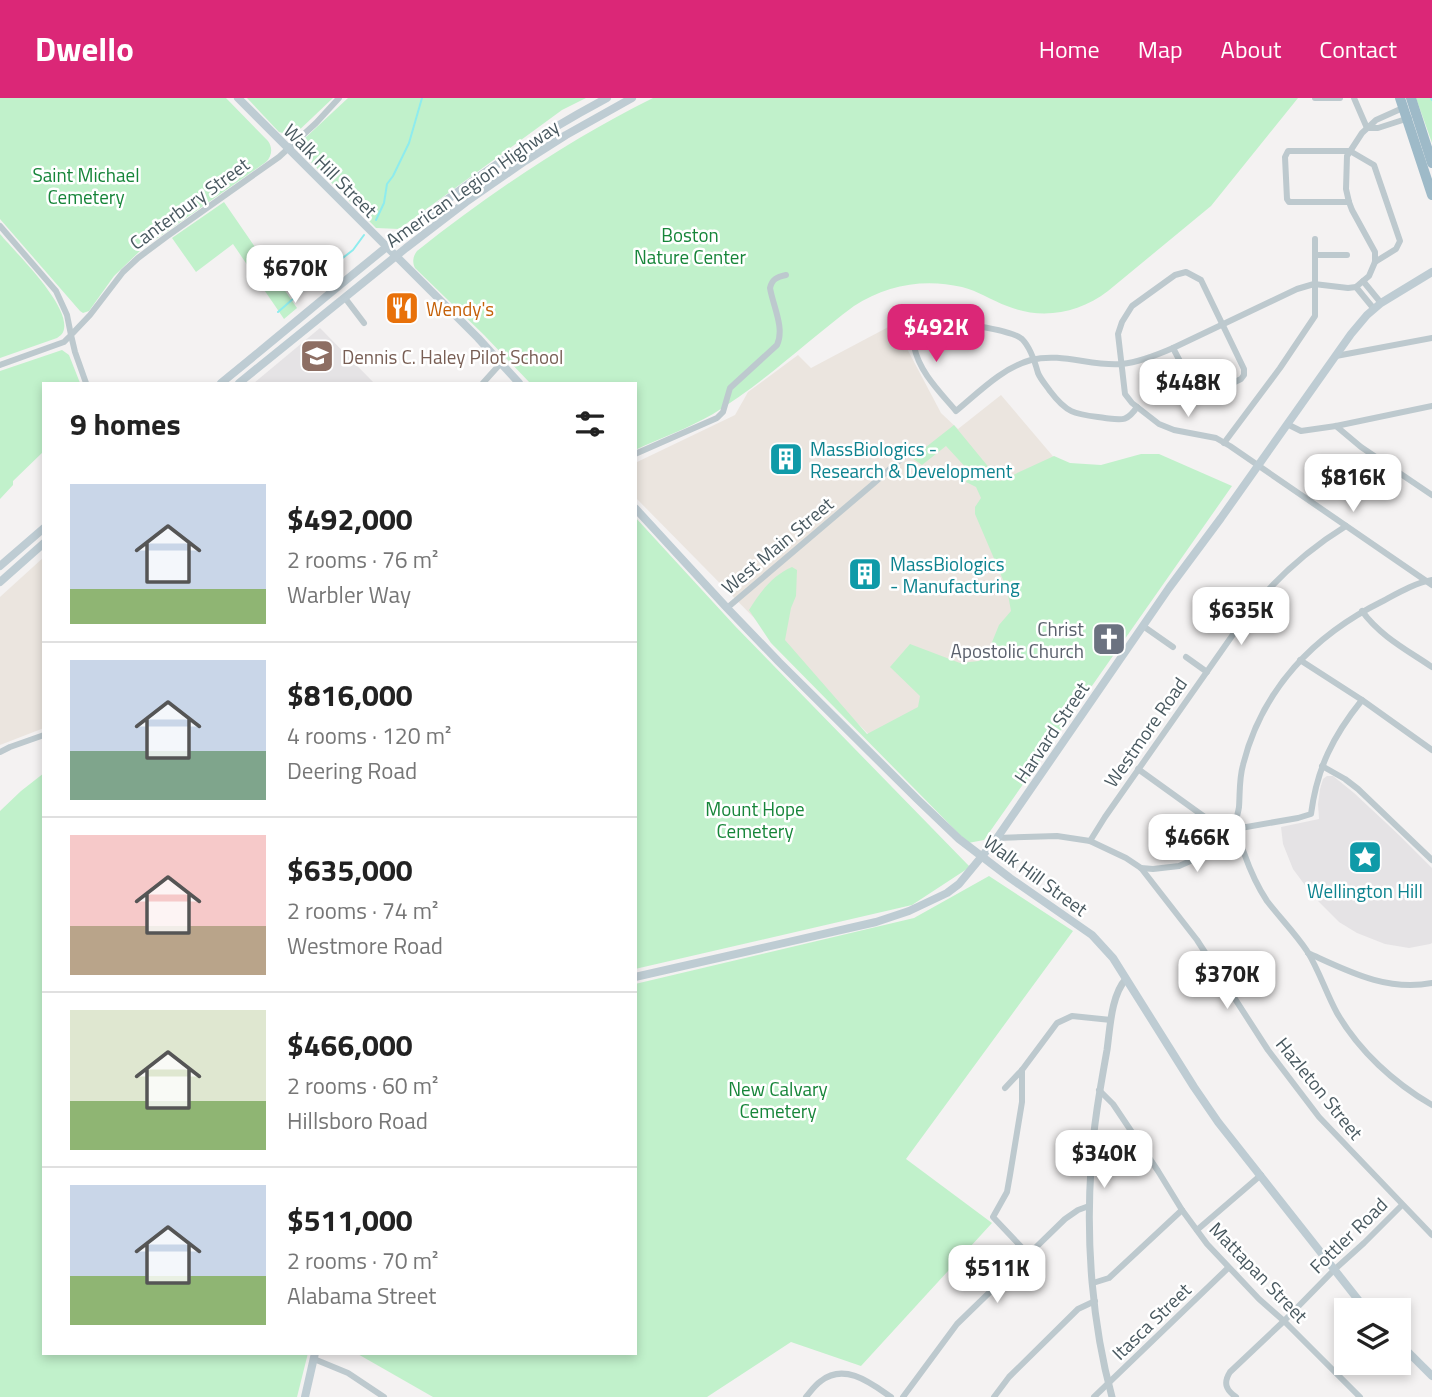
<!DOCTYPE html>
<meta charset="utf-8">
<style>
:root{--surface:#fff;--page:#f6f6f6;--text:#222;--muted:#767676;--line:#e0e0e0;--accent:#db2777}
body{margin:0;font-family:"Titillium Web",sans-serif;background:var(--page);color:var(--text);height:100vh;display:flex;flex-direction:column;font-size:26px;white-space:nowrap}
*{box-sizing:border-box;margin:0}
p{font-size:23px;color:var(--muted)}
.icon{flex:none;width:38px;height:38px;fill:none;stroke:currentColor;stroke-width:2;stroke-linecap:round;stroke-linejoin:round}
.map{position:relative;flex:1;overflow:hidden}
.side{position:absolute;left:42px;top:284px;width:595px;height:973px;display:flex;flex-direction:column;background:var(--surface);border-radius:0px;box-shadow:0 4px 10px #0003}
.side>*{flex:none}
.tools{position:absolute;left:1334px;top:1200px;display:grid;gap:14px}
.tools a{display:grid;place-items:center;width:77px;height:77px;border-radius:0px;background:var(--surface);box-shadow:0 4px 10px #0003;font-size:35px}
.price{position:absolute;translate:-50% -60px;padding:0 16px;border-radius:14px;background:#fff;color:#222;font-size:23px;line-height:46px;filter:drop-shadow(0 2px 4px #0008)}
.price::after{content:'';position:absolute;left:50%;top:42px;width:21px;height:16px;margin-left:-10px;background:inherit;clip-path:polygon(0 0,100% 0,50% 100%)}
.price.selected{background:var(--accent);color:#fff}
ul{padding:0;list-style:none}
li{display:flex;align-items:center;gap:21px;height:175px;padding:0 28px}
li+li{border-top:2px solid var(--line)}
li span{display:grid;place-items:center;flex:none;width:196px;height:140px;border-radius:0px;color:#555}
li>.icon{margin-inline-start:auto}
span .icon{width:84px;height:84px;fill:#fffc;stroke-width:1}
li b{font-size:30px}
h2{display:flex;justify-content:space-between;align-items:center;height:84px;padding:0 28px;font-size:30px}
header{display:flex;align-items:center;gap:42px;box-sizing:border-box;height:98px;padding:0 35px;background:var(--accent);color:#fff}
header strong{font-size:33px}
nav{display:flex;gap:38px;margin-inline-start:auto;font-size:24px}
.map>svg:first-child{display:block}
.commercial{fill:#ebe5df}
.education{fill:#e5e3e5}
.green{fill:#c1f1cb}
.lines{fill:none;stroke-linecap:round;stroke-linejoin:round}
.stream{stroke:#8eecee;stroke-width:2}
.minor{stroke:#bdc9ce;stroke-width:6}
.tertiary{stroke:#bdc9ce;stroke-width:7}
.secondary{stroke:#beccd3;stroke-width:8}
.trunk{stroke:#9ebac8;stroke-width:10}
.labels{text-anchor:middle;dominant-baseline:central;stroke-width:5;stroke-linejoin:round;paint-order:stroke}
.street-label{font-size:19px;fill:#495960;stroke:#fff}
.park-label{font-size:19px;fill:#168539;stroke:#fff}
.food-label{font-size:19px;fill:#c56008;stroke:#fff;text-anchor:start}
.education-label{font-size:19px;fill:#785e54;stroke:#fff;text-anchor:start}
.culture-label{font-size:19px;fill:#0d838f;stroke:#fff;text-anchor:start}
.worship-label{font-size:19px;fill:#5b616d;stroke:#fff;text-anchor:end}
</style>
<header>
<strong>Dwello</strong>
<nav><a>Home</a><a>Map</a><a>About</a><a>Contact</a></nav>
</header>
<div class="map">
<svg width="1432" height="1299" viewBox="0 0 1432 1299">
<rect width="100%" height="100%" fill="#f4f2f2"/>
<g class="commercial">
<path d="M894 226 941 315 958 331 1001 297 1119 436 883 651 635 399V365L735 317 748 294 798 257 811 270Z"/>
<path d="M44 459V630L0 647V499Z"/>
</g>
<g class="education">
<path d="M320 230 374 285H254Z"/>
<path d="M1327 678H1333L1354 695 1400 738 1432 770V845L1430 846 1409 850 1385 846 1357 835 1339 824 1313 798 1293 771 1283 746 1281 729 1319 721 1318 706 1320 691 1323 681Z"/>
</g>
<g class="green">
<path d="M0 0H226L268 43C273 50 272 58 266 64L142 151 114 178 89 213 83 215 80 213 0 121Z"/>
<path d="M247 0H333L293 38 279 34Z"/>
<path d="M348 0H586L562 12 399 131 376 130 306 59 304 41Z"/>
<path d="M653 0H1298L1211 108 1108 193C1078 216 1041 222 1007 208 991 202 978 193 962 189 924 180 886 187 854 208 807 243 764 285 713 316 689 330 661 340 635 352V285H530L484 237 415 170C412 164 413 158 417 153 491 94 569 42 653 0Z"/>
<path d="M1416 0H1432V45Z"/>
<path d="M224 104 297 210 284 221 233 146 196 174 172 140Z"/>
<path d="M0 136C16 155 69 206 64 231 63 236 61 237 57 240L0 260Z"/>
<path d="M62 252 69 257 80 285H44V353L13 383V387L0 401V273Z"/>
<path d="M954 327 1000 383 1054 358 1070 365 1101 367 1141 356H1159L1232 388 984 742 968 745 771 545 749 512C760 494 773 477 792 469L797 472 796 498 791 510 785 542 867 636 918 609 920 598 890 569 910 546 960 565 979 563 988 554 999 527 1011 513 1007 491 975 416V409L981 400 976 389 966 384 969 373 946 348 922 367 912 360Z"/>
<path d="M635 419 735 528 970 769 912 807 635 871Z"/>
<path d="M44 675V1255H308L297 1299H0V713L21 693Z"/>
<path d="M989 778 1073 833 906 1061 992 1125 861 1268 791 1244 707 1299H433L356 1255H635V886L914 820Z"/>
</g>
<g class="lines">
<g class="stream">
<path d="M1431 0 1432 2"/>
<path d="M376 122 384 105 387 86 393 78 409 45 422 0"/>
<path d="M278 214 317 180 353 152 364 137"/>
</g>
<g class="minor">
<path d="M1315 0H1340"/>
<path d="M1354 0 1367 30"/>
<path d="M1367 30H1378L1409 20"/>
<path d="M1349 104H1289L1287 101 1285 59 1288 53H1350L1374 67 1400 143 1396 151 1375 164"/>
<path d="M0 128 56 193 67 217 71 237 64 244 0 267"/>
<path d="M1315 157H1347"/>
<path d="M1363 183 1381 205"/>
<path d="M1356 189 1374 211"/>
<path d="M345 200 364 225"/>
<path d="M1173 250 1195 292C1199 297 1202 299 1208 297L1241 281 1244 277V271L1201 182 1186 174 1175 177 1132 208 1122 224 1118 236 1125 296 1132 305 1159 326 1174 332 1216 340 1230 348 1432 487"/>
<path d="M1336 258 1432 240"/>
<path d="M86 285 75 254 71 237 90 217 123 174 138 160 166 139 279 59 316 25 339 0"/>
<path d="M483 285 501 265"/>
<path d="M1137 309C1127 324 1122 322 1105 320 1076 316 1068 317 1050 293 1046 287 1041 282 1038 275 1035 264 1030 249 1022 241 1010 230 930 221 912 220 912 229 912 239 914 248 919 274 940 294 956 313 979 294 1002 270 1031 262 1062 254 1092 269 1122 266 1140 264 1157 257 1173 250L1297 191 1314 186 1348 190 1356 189 1369 178 1375 164V154L1352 112 1349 104 1346 91 1347 58 1362 35 1376 22 1405 9"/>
<path d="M1287 326 1301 333 1336 328 1432 308"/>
<path d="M1336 328 1361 349 1432 397"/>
<path d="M1224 345 1280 270 1315 218V141"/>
<path d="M635 356 717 320 723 314 730 290 777 247C785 230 773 208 770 190 772 181 777 179 786 177"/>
<path d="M1432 482C1415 485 1398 495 1383 503 1314 537 1262 591 1243 667 1239 681 1240 695 1239 709 1238 716 1235 724 1235 730 1235 738 1241 748 1244 755 1250 772 1257 788 1267 803 1280 820 1295 835 1307 853 1319 872 1326 895 1337 915 1359 953 1394 985 1432 1007"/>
<path d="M727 510 873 386 911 352"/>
<path d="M1362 513C1380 538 1407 552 1432 569"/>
<path d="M1143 528 1173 549"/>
<path d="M1186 559 1207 574"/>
<path d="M1300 562 1362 602 1432 652"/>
<path d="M0 654 10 649 44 637"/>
<path d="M1322 668 1345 681 1358 691 1432 762"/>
<path d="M1138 671 1213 725 1222 730 1235 731"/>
<path d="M997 740 1057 738 1090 743 1126 760 1141 770 1197 842 1268 952 1319 1019 1432 1137"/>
<path d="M1090 743 1105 719 1246 518C1274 482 1307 452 1346 428"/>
<path d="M1141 770 1153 771 1179 768 1204 757 1235 731 1298 720 1311 716C1317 670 1333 638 1362 602"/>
<path d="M1308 855C1348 873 1387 894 1432 885"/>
<path d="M1022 972V1004L1010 1077 1007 1094 993 1119 1029 1157"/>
<path d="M1005 990 1022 972 1057 925 1072 918 1111 922"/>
<path d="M1099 992 1113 1006 1158 1073 1182 1112 1207 1146 1259 1201 1284 1223 1360 1299"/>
<path d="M1197 1132 1261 1077"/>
<path d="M1093 1185 1109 1180 1182 1112"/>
<path d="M314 1261 348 1275 384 1299"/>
<path d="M806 1299C811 1293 815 1287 821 1283 845 1264 872 1286 891 1299"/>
<path d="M903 1299 957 1226 1065 1121 1078 1112 1089 1108"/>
<path d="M994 1299 1009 1279 1078 1211 1095 1203"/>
<path d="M1094 1299 1228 1170"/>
<path d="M1236 1299C1226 1292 1223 1285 1230 1274L1284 1223 1334 1172 1364 1145 1402 1107"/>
</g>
<path class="tertiary" d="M1112 1299C1092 1226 1086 1144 1091 1069 1093 1030 1100 991 1107 952 1110 931 1111 897 1126 881"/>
<g class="secondary">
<path d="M238 0 478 240 519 285"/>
<path d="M221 285C293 227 363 166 436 110 490 69 547 32 607 0"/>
<path d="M239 285 406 150 466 104 525 63 566 37 632 0"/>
<path d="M635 410 727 510 779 564 917 701 959 741 1010 780 1092 837 1113 860 1194 989 1218 1024 1367 1213"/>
<path d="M0 468 44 430"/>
<path d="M0 484 44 445"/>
<path d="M635 879 876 824 909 813 947 795 959 786 997 740 1169 490 1221 420 1351 236 1367 217 1381 205 1432 174"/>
<path d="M1398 1244 1432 1278"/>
<path d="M305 1299 315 1255"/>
</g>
<g class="trunk">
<path d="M1400 0 1432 97"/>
<path d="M1411 0 1432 65"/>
</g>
</g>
<defs>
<g id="restaurant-square" transform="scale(1.75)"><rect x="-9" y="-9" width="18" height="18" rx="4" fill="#e8710a" stroke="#fff"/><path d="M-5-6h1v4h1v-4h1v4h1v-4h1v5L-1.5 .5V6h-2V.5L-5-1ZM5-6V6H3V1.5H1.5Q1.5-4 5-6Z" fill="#fff"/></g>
<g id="school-square" transform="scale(1.75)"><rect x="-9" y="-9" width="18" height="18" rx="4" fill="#8d6e63" stroke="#fff"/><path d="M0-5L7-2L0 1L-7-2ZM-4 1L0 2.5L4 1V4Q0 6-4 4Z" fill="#fff"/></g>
<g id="building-square" transform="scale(1.75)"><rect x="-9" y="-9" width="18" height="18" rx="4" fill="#0f9aa8" stroke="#fff"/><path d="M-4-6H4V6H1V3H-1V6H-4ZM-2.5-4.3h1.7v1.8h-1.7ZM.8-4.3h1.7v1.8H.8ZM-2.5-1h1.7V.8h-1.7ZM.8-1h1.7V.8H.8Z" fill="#fff"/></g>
<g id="church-square" transform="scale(1.75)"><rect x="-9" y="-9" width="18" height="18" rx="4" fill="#6b7280" stroke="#fff"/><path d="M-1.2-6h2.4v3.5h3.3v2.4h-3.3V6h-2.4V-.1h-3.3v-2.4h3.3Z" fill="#fff"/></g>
<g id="sight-square" transform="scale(1.75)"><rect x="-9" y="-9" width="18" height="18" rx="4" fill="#0f9aa8" stroke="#fff"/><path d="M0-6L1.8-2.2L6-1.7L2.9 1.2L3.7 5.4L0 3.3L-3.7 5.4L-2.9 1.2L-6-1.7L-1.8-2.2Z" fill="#fff"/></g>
</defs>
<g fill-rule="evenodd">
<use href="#restaurant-square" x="402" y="210"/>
<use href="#school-square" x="317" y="258"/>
<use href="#building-square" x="786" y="361"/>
<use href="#building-square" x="865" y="476"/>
<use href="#church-square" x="1109" y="541"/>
<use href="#sight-square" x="1365" y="759"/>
</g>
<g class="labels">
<g class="street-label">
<text transform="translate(331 72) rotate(45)">Walk Hill Street</text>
<text transform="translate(472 85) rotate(-35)">American Legion Highway</text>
<text transform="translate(189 105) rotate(-36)">Canterbury Street</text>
<text transform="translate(777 447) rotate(-40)">West Main Street</text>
<text transform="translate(1051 634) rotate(-56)">Harvard Street</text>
<text transform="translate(1145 634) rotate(-55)">Westmore Road</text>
<text transform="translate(1036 777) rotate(36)">Walk Hill Street</text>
<text transform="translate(1320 990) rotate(51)">Hazleton Street</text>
<text transform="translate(1348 1137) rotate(-44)">Fottler Road</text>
<text transform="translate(1259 1174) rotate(46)">Mattapan Street</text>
<text transform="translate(1151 1223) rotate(-44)">Itasca Street</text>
</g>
<g class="park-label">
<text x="86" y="76">Saint Michael<tspan x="86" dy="22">Cemetery</tspan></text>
<text x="690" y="136">Boston<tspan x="690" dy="22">Nature Center</tspan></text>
<text x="755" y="710">Mount Hope<tspan x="755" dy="22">Cemetery</tspan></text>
<text x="778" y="990">New Calvary<tspan x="778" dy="22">Cemetery</tspan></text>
</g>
<g class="food-label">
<text x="426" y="210">Wendy's</text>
</g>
<g class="education-label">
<text x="342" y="258">Dennis C. Haley Pilot School</text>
</g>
<g class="culture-label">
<text x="810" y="350">MassBiologics -<tspan x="810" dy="22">Research &amp; Development</tspan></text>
<text x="890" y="465">MassBiologics<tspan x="890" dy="22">- Manufacturing</tspan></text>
<text x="1365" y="792" text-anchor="middle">Wellington Hill</text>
</g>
<g class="worship-label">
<text x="1084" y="530">Christ<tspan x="1084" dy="22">Apostolic Church</tspan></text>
</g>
</g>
</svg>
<div class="tools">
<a><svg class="icon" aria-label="layers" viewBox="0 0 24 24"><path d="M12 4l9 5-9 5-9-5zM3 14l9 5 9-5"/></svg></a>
</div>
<b class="price" style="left:295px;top:207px">$670K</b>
<b class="price selected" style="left:936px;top:266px">$492K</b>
<b class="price" style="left:1188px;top:321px">$448K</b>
<b class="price" style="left:1353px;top:416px">$816K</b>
<b class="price" style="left:1241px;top:549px">$635K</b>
<b class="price" style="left:1197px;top:776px">$466K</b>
<b class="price" style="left:1227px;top:913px">$370K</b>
<b class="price" style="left:1104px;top:1092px">$340K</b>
<b class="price" style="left:997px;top:1207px">$511K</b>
<section class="side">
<h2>9 homes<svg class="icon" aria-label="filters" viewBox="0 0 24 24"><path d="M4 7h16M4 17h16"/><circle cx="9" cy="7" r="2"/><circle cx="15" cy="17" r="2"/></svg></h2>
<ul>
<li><span style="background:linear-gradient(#c9d6e8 75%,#8fb573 0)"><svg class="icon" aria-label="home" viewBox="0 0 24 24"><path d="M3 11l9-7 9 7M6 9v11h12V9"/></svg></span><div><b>$492,000</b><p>2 rooms · 76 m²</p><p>Warbler Way</p></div></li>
<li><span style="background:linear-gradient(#c9d6e8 65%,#7fa58c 0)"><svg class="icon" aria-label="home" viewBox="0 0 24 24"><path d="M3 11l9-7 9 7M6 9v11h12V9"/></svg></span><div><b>$816,000</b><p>4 rooms · 120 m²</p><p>Deering Road</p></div></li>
<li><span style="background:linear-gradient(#f6c9c9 65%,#b9a48a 0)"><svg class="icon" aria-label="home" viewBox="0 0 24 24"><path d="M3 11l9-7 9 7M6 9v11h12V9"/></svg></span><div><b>$635,000</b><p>2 rooms · 74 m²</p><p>Westmore Road</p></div></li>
<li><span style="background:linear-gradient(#dfe7d0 65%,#8fb573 0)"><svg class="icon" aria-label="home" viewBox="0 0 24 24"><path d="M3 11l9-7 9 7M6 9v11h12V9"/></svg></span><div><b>$466,000</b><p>2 rooms · 60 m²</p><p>Hillsboro Road</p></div></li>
<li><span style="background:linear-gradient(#c9d6e8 65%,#8fb573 0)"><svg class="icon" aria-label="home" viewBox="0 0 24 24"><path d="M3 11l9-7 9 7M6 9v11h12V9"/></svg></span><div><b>$511,000</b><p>2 rooms · 70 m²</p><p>Alabama Street</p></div></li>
</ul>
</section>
</div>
